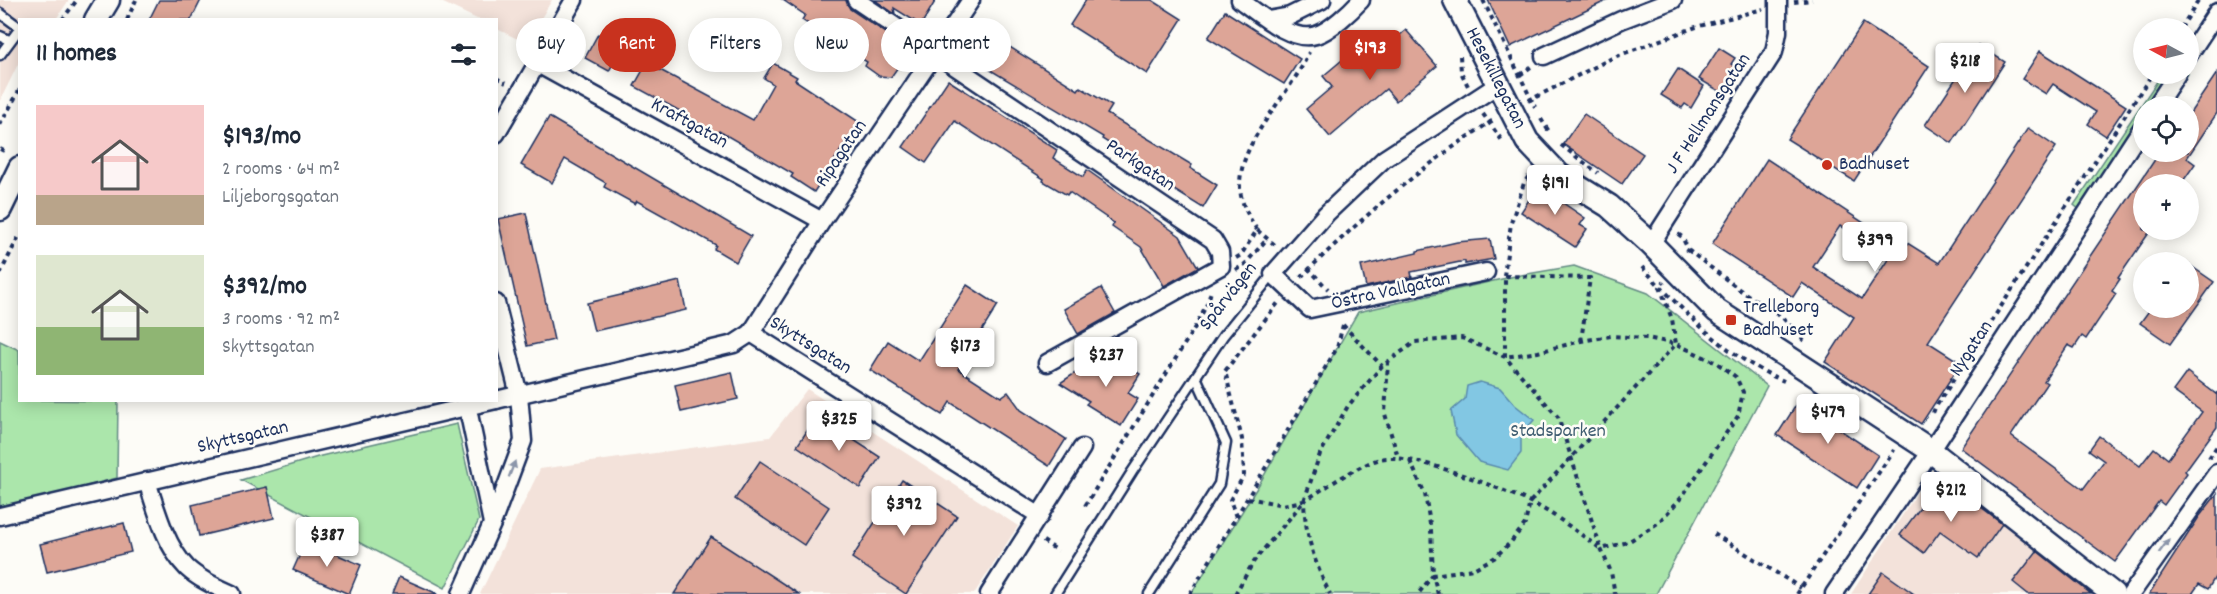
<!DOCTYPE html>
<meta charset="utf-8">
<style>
:root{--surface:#fff;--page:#f6f6f7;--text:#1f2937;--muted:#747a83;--accent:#c8321e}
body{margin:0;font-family:Dekko,sans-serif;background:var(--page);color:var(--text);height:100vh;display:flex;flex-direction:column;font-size:22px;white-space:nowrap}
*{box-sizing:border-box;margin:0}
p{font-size:20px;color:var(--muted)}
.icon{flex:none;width:33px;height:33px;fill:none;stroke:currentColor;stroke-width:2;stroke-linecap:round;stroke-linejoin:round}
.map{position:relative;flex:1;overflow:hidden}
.details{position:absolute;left:18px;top:18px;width:480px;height:384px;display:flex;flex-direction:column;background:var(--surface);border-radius:0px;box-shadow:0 3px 15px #0003}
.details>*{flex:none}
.hud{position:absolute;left:516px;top:18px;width:570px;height:54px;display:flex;gap:12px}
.needle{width:39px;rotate:277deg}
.controls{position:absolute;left:2133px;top:18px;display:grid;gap:12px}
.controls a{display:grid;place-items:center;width:66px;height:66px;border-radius:50%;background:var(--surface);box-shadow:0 3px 15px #0003;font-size:30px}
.price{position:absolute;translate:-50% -51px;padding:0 14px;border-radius:6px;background:#fff;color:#222;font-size:20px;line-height:39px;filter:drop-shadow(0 2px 3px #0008)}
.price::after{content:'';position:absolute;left:50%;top:36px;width:18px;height:14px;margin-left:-9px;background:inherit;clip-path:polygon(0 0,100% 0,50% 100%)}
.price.on{background:var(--accent);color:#fff}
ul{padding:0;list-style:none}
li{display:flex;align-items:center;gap:18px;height:150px;padding:0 18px}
li span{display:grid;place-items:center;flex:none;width:168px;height:120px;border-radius:0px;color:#555}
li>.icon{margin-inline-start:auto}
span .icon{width:72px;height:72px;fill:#fffc;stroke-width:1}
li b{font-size:26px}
h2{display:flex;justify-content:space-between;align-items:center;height:72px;padding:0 18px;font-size:26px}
.chip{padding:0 21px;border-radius:27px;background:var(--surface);box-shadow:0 3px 15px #0003;font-size:21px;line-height:54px}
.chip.on{background:var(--accent);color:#fff}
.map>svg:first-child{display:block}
.built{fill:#f3e2da}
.green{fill:#abe6ab;stroke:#638a84;stroke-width:1.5}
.water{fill:#82c7e3;stroke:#598aae;stroke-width:1.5}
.building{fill:#dda597;stroke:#1b2f5e;stroke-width:1.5;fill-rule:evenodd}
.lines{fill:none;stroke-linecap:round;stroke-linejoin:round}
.lane-casing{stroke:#1b2f5e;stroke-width:13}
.street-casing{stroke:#1b2f5e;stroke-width:21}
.secondary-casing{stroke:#1b2f5e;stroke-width:27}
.path{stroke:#1b2f5e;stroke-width:4;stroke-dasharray:4.5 4.5;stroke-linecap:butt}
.lane{stroke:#fdfcf7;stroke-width:8}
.street{stroke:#fdfcf7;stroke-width:16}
.secondary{stroke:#fdfcf7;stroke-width:22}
.oneway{fill:#8c96aa}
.poi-dot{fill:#c8321e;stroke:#fdfcf7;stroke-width:2}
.labels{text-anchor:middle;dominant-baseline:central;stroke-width:5;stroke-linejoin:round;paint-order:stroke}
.street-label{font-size:20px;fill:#1b2f5e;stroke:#fdfcf7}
.poi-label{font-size:20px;fill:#1b2f5e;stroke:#fdfcf7;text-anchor:start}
.park-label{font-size:20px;fill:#3f5d71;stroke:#fdfcf7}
</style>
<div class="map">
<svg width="2217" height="594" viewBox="0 0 2217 594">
<rect width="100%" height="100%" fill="#fdfcf7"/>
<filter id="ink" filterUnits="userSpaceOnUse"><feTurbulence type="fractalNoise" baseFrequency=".0167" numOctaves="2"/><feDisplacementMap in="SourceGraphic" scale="12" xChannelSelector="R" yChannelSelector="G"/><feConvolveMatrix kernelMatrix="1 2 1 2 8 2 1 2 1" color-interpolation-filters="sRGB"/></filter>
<g filter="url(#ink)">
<g class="built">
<path d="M0 0H69L56 19 20 20 19 62 0 101Z"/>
<path d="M437 0H552L526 43 497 29 496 20 477 19Z"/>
<path d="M807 389 1018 526 974 594H480L540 469 770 437Z"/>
<path d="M1934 467 2098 594H1851Z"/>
</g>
<g class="green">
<path d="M2162 74H2188L2166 106H2144L2143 141 2092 220 2074 205Z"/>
<path d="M1574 266 1648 293 1767 386 1656 594H1191L1258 486 1358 312 1515 276Z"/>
<path d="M0 341 19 350 20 400 118 401 117 478 0 509Z"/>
<path d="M457 424 479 520 445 588 241 480 321 456Z"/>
</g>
<path class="water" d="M1480 382 1500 388 1515 405 1534 420 1521 435V453L1508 470 1479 462 1456 435 1451 411 1465 399 1467 386Z"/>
<g class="building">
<path d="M159 0H201L191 20H149Z"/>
<path d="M783 0H846L850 9 904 45 907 54 891 77 879 76 865 66 867 62 802 20 805 15Z"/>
<path d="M875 0H936L921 25 894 8 895 14Z"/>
<path d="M1086 0H1152L1182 19 1147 74 1070 25Z"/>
<path d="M1488 0H1608L1510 47Z"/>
<path d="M1225 11 1300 59 1284 84 1208 38Z"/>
<path d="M1863 23 1929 66 1854 181 1787 139Z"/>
<path d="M978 27 1078 90 1080 87 1112 106 1107 114 1192 165 1190 168 1217 185 1203 208 1140 169 1142 164 1102 139 1103 137 962 53Z"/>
<path d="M1406 30 1437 66 1396 101 1386 89 1330 137 1306 109 1332 87 1323 76 1354 50 1365 64Z"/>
<path d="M598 34 622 47 609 71 585 58Z"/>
<path d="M1978 45 2005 62 1952 143 1925 125Z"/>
<path d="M1719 48 1735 58 1731 64 1741 70 1726 95 1699 79Z"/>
<path d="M2040 51 2126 106 2106 136 2088 124 2096 112 2053 84 2046 94 2022 79Z"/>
<path d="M647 63 753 120 773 84 764 78 773 63 797 77 795 80 859 122 814 192 791 177 793 174 719 131 717 134 681 114 682 112 634 86Z"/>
<path d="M1678 69 1704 86 1691 108 1685 104 1682 108 1661 95Z"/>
<path d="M2217 73V113L2187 158 2195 164 2181 184H2144V230H2151L2118 278 2120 279 2112 291 2116 294 2086 339 2082 336 2074 348 2068 345 2044 381 2047 383 2011 436 2083 489 2104 461 2089 450 2099 436 2140 466 2154 448 2168 459 2202 412 2173 391 2187 372 2216 394 2217 392V427L2185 471 2187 473 2164 505 2159 501 2115 562 1961 448 2160 152H2188V116Z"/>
<path d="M948 80 1057 150 1053 158 1083 177 1087 170 1180 236 1198 267 1164 286 1141 247 1112 227 1114 223 1069 192 1067 195 1043 181 1044 179 955 121 926 163 903 147Z"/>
<path d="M1584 114 1643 154 1622 184 1563 144Z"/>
<path d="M549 117 751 236 736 262 714 249 716 245 637 201 635 204 604 187 606 183 565 159 552 183 521 165Z"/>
<path d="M2028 128 2056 147 1928 342 1961 363 1921 424 1825 362 1854 317 1802 283 1793 297 1712 244 1767 159 1897 245 1901 239 1939 263ZM1840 226 1889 258 1862 299 1813 267Z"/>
<path d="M1538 186 1585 218 1580 225 1587 229 1575 247 1521 212Z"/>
<path d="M526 213 554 340 527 346 498 219Z"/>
<path d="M1490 239 1494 259 1465 264V261L1411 272 1412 277 1366 287 1361 266 1417 253V251L1457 242Z"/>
<path d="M2188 264 2214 282 2170 344 2140 323 2151 308H2188Z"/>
<path d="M680 281 686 310 594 331 587 303Z"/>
<path d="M967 285 998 305 958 369 1001 397 1008 392 1021 410 1066 439 1049 466 950 402 942 415 870 370 888 341 919 361Z"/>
<path d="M1101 288 1115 313 1078 334 1064 309Z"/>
<path d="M1108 354 1140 374 1128 393 1138 399 1121 426 1086 404 1089 401 1060 383 1089 364 1098 370Z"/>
<path d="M732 372 738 399 681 412 675 385Z"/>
<path d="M1798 402 1878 455 1857 488 1777 435Z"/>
<path d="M817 416 880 457 860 488 797 446Z"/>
<path d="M760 461 829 507 804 545 735 499Z"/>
<path d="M902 480 957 516 906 594 852 558Z"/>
<path d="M1937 485 1959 501 1964 495 2002 524 1978 558 1940 531 1924 553 1900 535Z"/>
<path d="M267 487 274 518 199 536 192 505Z"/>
<path d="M2217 494V574L2208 589 2199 584 2192 594H2149L2199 517Z"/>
<path d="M124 523 131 552 47 572 40 544Z"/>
<path d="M711 537 799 594H674Z"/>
<path d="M306 541 361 565 349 594 293 570Z"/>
<path d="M2037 551 2091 594H2028L2013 582Z"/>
<path d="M1883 572 1914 594H1868Z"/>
<path d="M399 577 438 594H392Z"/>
</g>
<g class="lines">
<g class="lane-casing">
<g id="lane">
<path d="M0 13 19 27"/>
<path d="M0 36 9 40"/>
<path d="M0 55 20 28"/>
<path d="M1055 594 1132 472 1223 336 1273 274"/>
<path d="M1149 594 1219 484 1226 443 1196 377"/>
</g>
</g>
<g class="street-casing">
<g id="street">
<path d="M856 0 1213 240 1220 252 1221 266 1047 363"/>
<path d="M1240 0C1258 13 1292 43 1316 35 1330 31 1351 11 1361 0"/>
<path d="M1268 20 1290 16 1322 0"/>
<path d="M1544 56 1621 20 1673 0"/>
<path d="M2188 56 2217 12"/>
<path d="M536 63 822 221"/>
<path d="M2156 106 2177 74"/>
<path d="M496 134 574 0"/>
<path d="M1651 244 1774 52 1778 32V0"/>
<path d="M1486 272 1310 309 1273 274 1326 214 1384 159 1499 84"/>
<path d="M751 333 822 221 971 0"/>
<path d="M466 400 492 523"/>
<path d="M496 400 734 344 751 333 1040 516"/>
<path d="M147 481C156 509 166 547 187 568 200 580 217 587 232 594"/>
<path d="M0 516 496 400"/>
<path d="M461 594 492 524 523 441 519 395 496 303"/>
<path d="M989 594 1082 448"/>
<path d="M1834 594 1931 451 2144 125"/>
<path d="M2131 594 2217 473"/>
</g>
</g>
<g class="secondary-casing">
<g id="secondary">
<path id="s1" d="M1455 0 1527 141 1559 175 1609 206 1651 244 1717 311 1927 448 2113 594"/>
<path d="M96 20 108 0"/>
<path d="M0 209 20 168"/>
</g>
</g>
<g class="path">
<path d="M1483 0 1535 107"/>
<path d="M1794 2 1812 0"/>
<path d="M62 20 77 0"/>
<path d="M127 20 136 0"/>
<path d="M2181 28 2199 0"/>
<path d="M1460 56 1461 72 1468 86"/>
<path d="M1520 75 1532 66"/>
<path d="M496 78 506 83"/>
<path d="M1528 101 1614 57 1696 27 1763 9"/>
<path d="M1483 114 1503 142"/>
<path d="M1541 119 1550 133"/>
<path d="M0 125 20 89"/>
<path d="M1561 145 1598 173"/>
<path d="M0 149 8 153"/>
<path d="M1257 230C1249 217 1241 204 1240 188 1238 140 1292 94 1309 52"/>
<path d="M1678 234 1682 237 1688 249 1686 252"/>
<path d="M1688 250 1740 290 1783 318 1804 341"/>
<path d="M1236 258 1241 255 1257 230 1275 245"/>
<path d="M1642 267C1684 312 1726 357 1784 381"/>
<path d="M1308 268 1328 289"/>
<path d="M1236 270 1245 264 1267 239"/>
<path d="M0 274 20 234"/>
<path d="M1504 276 1511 223 1524 183 1531 173"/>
<path d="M1301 277C1361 218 1424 164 1495 119"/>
<path d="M1343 325 1382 366"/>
<path d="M1581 341 1590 278 1505 276V357L1538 352 1581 341 1611 336 1647 338 1676 344 1717 363 1736 377 1743 392 1738 416 1681 498 1658 523 1628 542 1601 549 1611 572 1615 594"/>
<path d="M1388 361 1385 414 1398 457"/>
<path d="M1933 413 1935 408 2152 74"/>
<path d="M2209 458 2217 446"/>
<path d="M1410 461 1425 494 1431 530 1433 575 1418 594"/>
<path d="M1248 498 1283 505 1303 501"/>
<path d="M1085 506 1195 327 1208 302 1211 291"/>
<path d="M1236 517 1230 500 1244 475 1242 439 1225 371 1278 303"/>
<path d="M1714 534 1801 588"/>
<path d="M1043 541 1058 551"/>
<path d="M1190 594 1337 348 1343 325"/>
<path d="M1235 594 1254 561 1304 501 1320 454 1348 406 1382 366 1415 342 1462 338 1505 357 1558 417 1601 549C1578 533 1554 513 1528 501 1499 488 1409 451 1380 459 1354 467 1327 487 1304 501 1305 535 1315 564 1330 594"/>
<path d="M1438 594 1433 575 1473 569 1494 558 1511 542 1525 524 1530 502 1676 344 1672 319 1660 287 1664 282"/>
<path d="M1797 594 1894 450"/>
</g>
<use href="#lane" class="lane"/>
<use href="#street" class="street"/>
<use href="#secondary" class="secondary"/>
</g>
<defs><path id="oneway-solid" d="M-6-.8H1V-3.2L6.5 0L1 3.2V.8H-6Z" transform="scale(1.5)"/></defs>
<g class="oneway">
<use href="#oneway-solid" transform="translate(512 469) rotate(-69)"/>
<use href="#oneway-solid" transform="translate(2164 546) rotate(-54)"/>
</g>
</g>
<g class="poi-dot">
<circle cx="1827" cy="165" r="6"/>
<rect x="1725" y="314" width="12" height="12" rx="3"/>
</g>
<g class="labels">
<g class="street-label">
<text stroke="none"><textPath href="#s1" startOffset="88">Hesekillegatan</textPath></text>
<text transform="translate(1709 114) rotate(-57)">J F Hellmansgatan</text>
<text transform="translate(689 124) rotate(29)">Kraftgatan</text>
<text transform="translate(842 154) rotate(-56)">Ripagatan</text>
<text transform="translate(1140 166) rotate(34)">Parkgatan</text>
<text transform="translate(1391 292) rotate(-12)">Östra Vallgatan</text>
<text transform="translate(1229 297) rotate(-52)">Spårvägen</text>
<text transform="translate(810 346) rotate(32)">Skyttsgatan</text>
<text transform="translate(1972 349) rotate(-57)">Nygatan</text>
<text transform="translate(243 438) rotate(-13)">Skyttsgatan</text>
</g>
<g class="poi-label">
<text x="1839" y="165">Badhuset</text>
<text x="1743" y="308">Trelleborg<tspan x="1743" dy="23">Badhuset</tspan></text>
</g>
<g class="park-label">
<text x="1558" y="432">Stadsparken</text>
</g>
</g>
</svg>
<div class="controls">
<a><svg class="needle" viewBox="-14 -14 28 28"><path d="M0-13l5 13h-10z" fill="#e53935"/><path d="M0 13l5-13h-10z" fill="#747a83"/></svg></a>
<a><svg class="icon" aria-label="locate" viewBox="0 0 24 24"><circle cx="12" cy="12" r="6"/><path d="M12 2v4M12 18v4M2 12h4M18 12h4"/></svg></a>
<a>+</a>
<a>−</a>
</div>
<b class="price on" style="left:1370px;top:81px">$193</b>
<b class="price" style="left:1965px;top:94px">$218</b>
<b class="price" style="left:1555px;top:216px">$191</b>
<b class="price" style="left:1875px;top:273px">$399</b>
<b class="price" style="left:965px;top:379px">$173</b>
<b class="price" style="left:1106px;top:388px">$237</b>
<b class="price" style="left:1828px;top:445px">$479</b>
<b class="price" style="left:839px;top:452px">$325</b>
<b class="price" style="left:1951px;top:523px">$212</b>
<b class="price" style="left:904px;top:537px">$392</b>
<b class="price" style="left:327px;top:568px">$387</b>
<div class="hud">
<a class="chip">Buy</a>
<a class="chip on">Rent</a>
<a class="chip">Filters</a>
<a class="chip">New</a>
<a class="chip">Apartment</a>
</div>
<section class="details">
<h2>11 homes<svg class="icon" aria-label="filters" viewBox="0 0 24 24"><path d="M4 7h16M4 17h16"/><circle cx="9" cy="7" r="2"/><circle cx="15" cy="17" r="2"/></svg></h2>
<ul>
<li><span style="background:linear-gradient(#f6c9c9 75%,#b9a48a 0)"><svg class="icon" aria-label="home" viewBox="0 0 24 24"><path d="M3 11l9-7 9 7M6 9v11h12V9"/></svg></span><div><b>$193/mo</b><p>2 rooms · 64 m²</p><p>Liljeborgsgatan</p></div></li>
<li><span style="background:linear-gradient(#dfe7d0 60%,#8fb573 0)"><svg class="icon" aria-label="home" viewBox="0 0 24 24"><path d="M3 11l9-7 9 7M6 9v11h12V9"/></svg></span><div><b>$392/mo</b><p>3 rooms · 92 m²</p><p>Skyttsgatan</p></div></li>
</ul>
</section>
</div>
